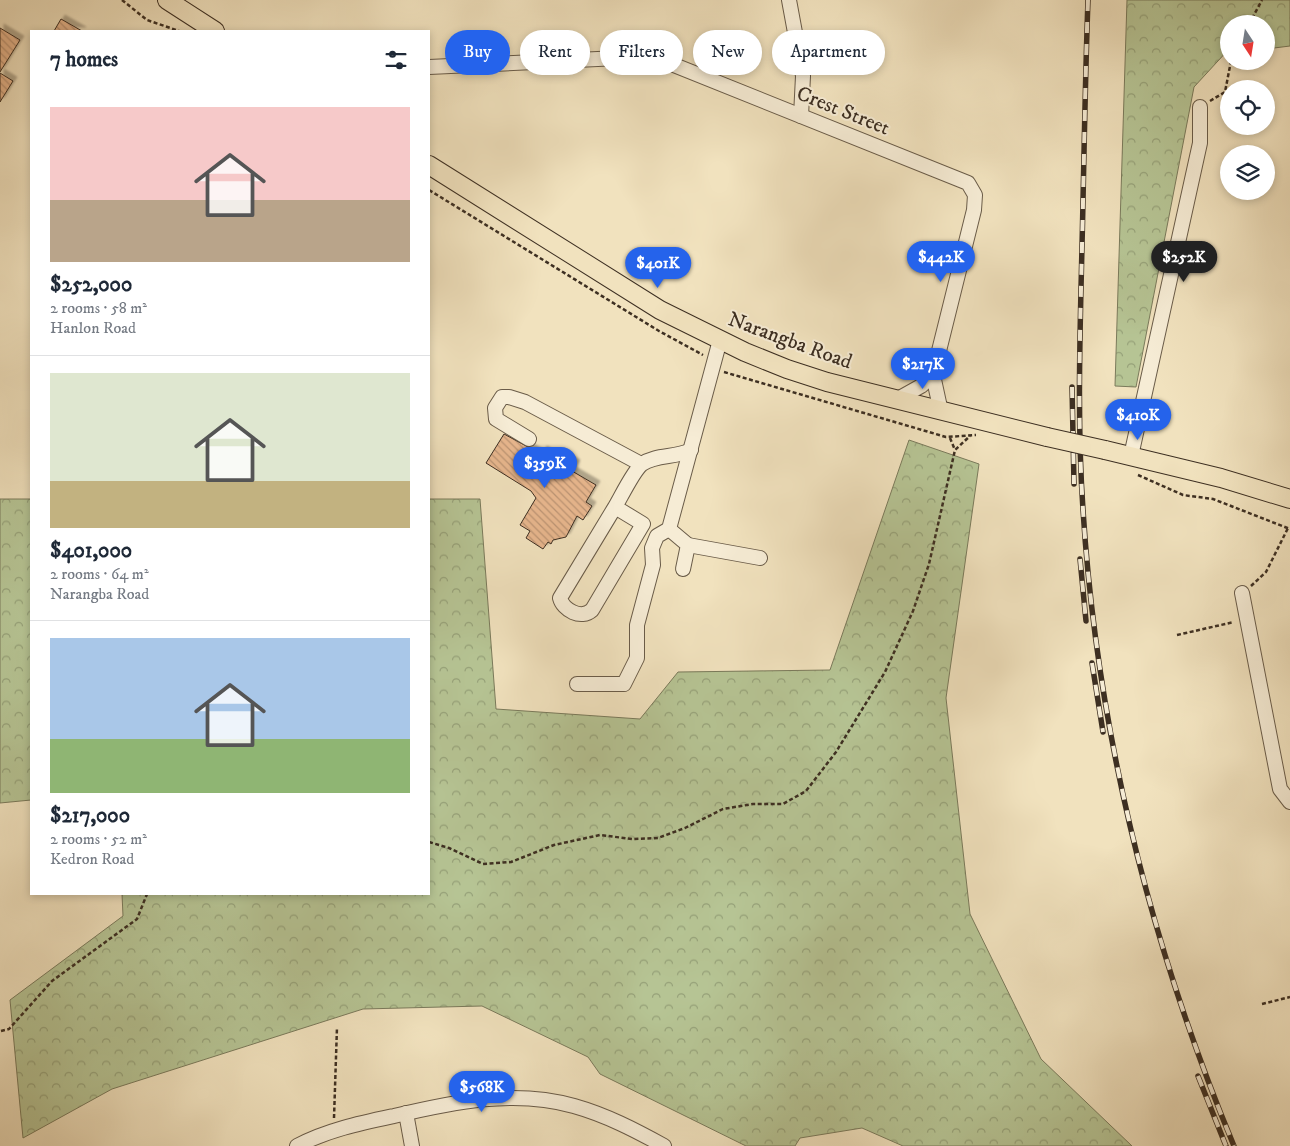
<!DOCTYPE html>
<meta charset="utf-8">
<style>
:root{--surface:#fff;--page:#f6f6f7;--text:#1f2937;--muted:#747a83;--line:#e0e1e3;--accent:#2563eb}
body{margin:0;font-family:"IM FELL DW Pica",serif;background:var(--page);color:var(--text);height:100vh;display:flex;flex-direction:column;font-size:19px;white-space:nowrap}
*{box-sizing:border-box;margin:0}
p{font-size:16px;color:var(--muted)}
.icon{flex:none;width:28px;height:28px;fill:none;stroke:currentColor;stroke-width:2;stroke-linecap:round;stroke-linejoin:round}
.map{position:relative;flex:1;overflow:hidden}
.details{position:absolute;left:30px;top:30px;width:400px;height:865px;display:flex;flex-direction:column;background:var(--surface);border-radius:0px;box-shadow:0 2px 8px #0003}
.details>*{flex:none}
.guide{position:absolute;left:445px;top:30px;width:475px;height:45px;display:flex;gap:10px}
.needle{width:32px;rotate:168deg}
.tools{position:absolute;left:1220px;top:15px;display:grid;gap:10px}
.tools a{display:grid;place-items:center;width:55px;height:55px;border-radius:50%;background:var(--surface);box-shadow:0 2px 8px #0003;font-size:25px}
.price{position:absolute;translate:-50% -42px;padding:0 11px;border-radius:18px;background:var(--accent);color:#fff;font-size:16px;line-height:32px;filter:drop-shadow(0 1px 2px #0008)}
.price::after{content:'';position:absolute;left:50%;top:30px;width:15px;height:11px;margin-left:-8px;background:inherit;clip-path:polygon(0 0,100% 0,50% 100%)}
.price.current{background:#222;color:#fff}
ul{padding:0;list-style:none}
li{display:grid;align-content:center;gap:10px;height:265px;padding:0 20px}
li+li{border-top:1px solid var(--line)}
li span{display:grid;place-items:center;height:155px;border-radius:0px;color:#555}
li>.icon{margin-inline-start:auto}
span .icon{width:90px;height:90px;fill:#fffc;stroke-width:1}
li b{font-size:21px}
h2{display:flex;justify-content:space-between;align-items:center;height:60px;padding:0 20px;font-size:21px}
.tag{padding:0 18px;border-radius:22px;background:var(--surface);box-shadow:0 2px 8px #0003;font-size:18px;line-height:45px}
.tag.current{background:var(--accent);color:#fff}
.map>svg:first-child{display:block}
.forest{fill:url(#forest-crowns);stroke:#7a7a5b}
.building{fill:url(#building-back-hatch);stroke:#3d2f22;filter:url(#shadow)}
.lines{fill:none;stroke-linecap:round;stroke-linejoin:round}
.minor-casing{stroke:#6a5c49;stroke-width:16}
.major-casing{stroke:#3d2f22;stroke-width:20}
.path{stroke:#3d2f22;stroke-width:2.5;stroke-dasharray:4 2.5;stroke-linecap:butt}
.minor{stroke:#f6ecd5;stroke-width:14}
.major{stroke:#f1e2be;stroke-width:18}
.rail-casing{stroke:#3d2f22;stroke-width:5.5}
.rail{stroke:#f6ecd5;stroke-width:4;stroke-dasharray:11;stroke-linecap:butt}
.major-bridge-casing{stroke:#3d2f22;stroke-width:20;stroke-linecap:butt}
.major-bridge{stroke:#f1e2be;stroke-width:18}
.labels{text-anchor:middle;dominant-baseline:central;stroke-width:4;stroke-linejoin:round;paint-order:stroke}
.street-label{font-size:21px;fill:#3d2f22;stroke:#f6ecd5}
</style>
<div class="map">
<svg width="1290" height="1146" viewBox="0 0 1290 1146">
<defs>
<pattern id="forest-crowns" width="20" height="18" patternUnits="userSpaceOnUse" patternTransform="scale(1.25)"><rect width="20" height="18" fill="#b6c494"/><path d="M2 6a3 3 0 1 1 6 0M12 15a3 3 0 1 1 6 0" fill="none" stroke="#95a078"/></pattern>
<pattern id="building-back-hatch" width="6" height="6" patternUnits="userSpaceOnUse" patternTransform="scale(1.25)"><rect width="6" height="6" fill="#e7b68d"/><path d="M-1 5l2 2M0 0l6 6M5-1l2 2" fill="none" stroke="#bc9473"/></pattern>
<filter id="shadow"><feDropShadow dx="4" dy="-4" stdDeviation="1" flood-color="#0004"/></filter>
</defs>
<rect width="100%" height="100%" fill="#f1e2be"/>
<filter id="stains"><feTurbulence type="fractalNoise" baseFrequency=".004" numOctaves="4"/><feColorMatrix values="0 0 0 0 .2 0 0 0 0 .09 0 0 0 0 .02 0 0 0 .5 -.17"/></filter>
<radialGradient id="worn" r=".72"><stop offset=".6" stop-color="#630" stop-opacity="0"/><stop offset="1" stop-color="#630" stop-opacity=".3"/></radialGradient>
<g class="forest">
<path d="M1127 0H1290V46L1266 49V24H1229V49L1194 87 1136 387 1115 386Z"/>
<path d="M909 440 979 464 946 698 970 914 1041 1059 1132 1146H903L862 1128 800 1138 795 1146H746L600 1074 588 1057 482 1006 363 1009 112 1089 23 1138 10 1000 123 916 122 894H429V499H480L496 709 640 719 678 672 830 670Z"/>
<path d="M0 499H31V800L0 803Z"/>
</g>
<g class="building">
<path d="M61 19 82 31H54Z"/>
<path d="M0 28 20 40 0 72Z"/>
<path d="M0 73 13 81 0 102Z"/>
<path d="M504 434 541 454 543 450 560 460 563 456 576 464 572 471 596 485 586 502 592 506 583 520 577 516 566 537 553 540 551 544 548 542 543 549 526 538 530 531 520 525 536 498 531 491 486 463Z"/>
</g>
<g class="lines">
<g class="minor-casing">
<g id="minor">
<path d="M789 0 803 76 801 116"/>
<path d="M429 67 640 57 659 59 968 183 975 195 974 210 933 375 941 412"/>
<path d="M896 400 921 386 933 375"/>
<path d="M529 439 496 419 495 408 502 397H509L525 402 641 464"/>
<path d="M1131 456 1200 143V107"/>
<path d="M615 507 560 598C563 610 581 620 592 610L643 524 615 507C621 497 634 470 642 464 656 454 676 458 691 450"/>
<path d="M669 529 688 545 683 569"/>
<path d="M688 545 760 558"/>
<path d="M1242 593 1280 789 1290 802"/>
<path d="M577 684H624L637 658V625L653 565 652 548 657 536 669 529 720 340"/>
<path d="M406 1113 412 1146"/>
<path d="M297 1146C327 1130 361 1123 394 1116 453 1102 515 1089 574 1106 606 1115 635 1130 664 1146"/>
</g>
</g>
<g class="major-casing">
<g id="major">
<path d="M167 0 215 31"/>
<path d="M429 165 660 310 745 352 787 369 827 382 1047 437"/>
<path d="M1105 450 1221 478 1290 499"/>
</g>
</g>
<g class="path">
<path d="M122 0 147 20 179 31"/>
<path d="M1249 24 1262 0"/>
<path d="M1210 101 1225 92 1231 61"/>
<path d="M429 190 659 331 703 355"/>
<path d="M724 372 946 437 976 435"/>
<path d="M950 438 955 450"/>
<path d="M1138 475 1183 495 1213 499 1290 529"/>
<path d="M1251 586 1266 572 1288 528"/>
<path d="M1177 635 1234 622"/>
<path d="M429 842 449 848 483 864 511 862 554 845 600 835 632 839 658 838 685 828 723 809 753 804H783L806 791 836 752 885 672 913 611 929 564 955 450 970 436"/>
<path d="M1262 1004 1290 997"/>
<path d="M1 1031 9 1029 52 981 137 919 147 894"/>
<path d="M334 1118 337 1027"/>
</g>
<use href="#minor" class="minor"/>
<use href="#major" class="major"/>
<g class="rail-casing">
<g id="rail">
<path d="M1088 0C1085 82 1084 164 1082 246 1080 334 1077 422 1083 510 1097 729 1150 944 1234 1146"/>
<path d="M1072 387 1074 484"/>
<path d="M1080 559 1086 621"/>
<path d="M1092 663 1103 732"/>
<path d="M1198 1076 1226 1146"/>
</g>
</g>
<use href="#rail" class="rail"/>
<g class="major-bridge-casing">
<path id="major-bridge" d="M1047 437 1105 450"/>
</g>
<use href="#major-bridge" class="major-bridge"/>
</g>
<g class="labels">
<g class="street-label">
<text transform="translate(843 111) rotate(22)">Crest Street</text>
<text transform="translate(790 341) rotate(20)">Narangba Road</text>
</g>
</g>
<rect width="100%" height="100%" filter="url(#stains)"/>
<rect width="100%" height="100%" fill="url(#worn)"/>
</svg>
<div class="tools">
<a><svg class="needle" viewBox="-14 -14 28 28"><path d="M0-13l5 13h-10z" fill="#e53935"/><path d="M0 13l5-13h-10z" fill="#747a83"/></svg></a>
<a><svg class="icon" aria-label="locate" viewBox="0 0 24 24"><circle cx="12" cy="12" r="6"/><path d="M12 2v4M12 18v4M2 12h4M18 12h4"/></svg></a>
<a><svg class="icon" aria-label="layers" viewBox="0 0 24 24"><path d="M12 4l9 5-9 5-9-5zM3 14l9 5 9-5"/></svg></a>
</div>
<b class="price" style="left:941px;top:283px">$442K</b>
<b class="price current" style="left:1184px;top:283px">$252K</b>
<b class="price" style="left:658px;top:289px">$401K</b>
<b class="price" style="left:923px;top:390px">$217K</b>
<b class="price" style="left:1138px;top:441px">$410K</b>
<b class="price" style="left:545px;top:489px">$359K</b>
<b class="price" style="left:482px;top:1113px">$568K</b>
<div class="guide">
<a class="tag current">Buy</a>
<a class="tag">Rent</a>
<a class="tag">Filters</a>
<a class="tag">New</a>
<a class="tag">Apartment</a>
</div>
<section class="details">
<h2>7 homes<svg class="icon" aria-label="filters" viewBox="0 0 24 24"><path d="M4 7h16M4 17h16"/><circle cx="9" cy="7" r="2"/><circle cx="15" cy="17" r="2"/></svg></h2>
<ul>
<li><span style="background:linear-gradient(#f6c9c9 60%,#b9a48a 0)"><svg class="icon" aria-label="home" viewBox="0 0 24 24"><path d="M3 11l9-7 9 7M6 9v11h12V9"/></svg></span><div><b>$252,000</b><p>2 rooms · 58 m²</p><p>Hanlon Road</p></div></li>
<li><span style="background:linear-gradient(#dfe7d0 70%,#c2b280 0)"><svg class="icon" aria-label="home" viewBox="0 0 24 24"><path d="M3 11l9-7 9 7M6 9v11h12V9"/></svg></span><div><b>$401,000</b><p>2 rooms · 64 m²</p><p>Narangba Road</p></div></li>
<li><span style="background:linear-gradient(#a9c7e8 65%,#8fb573 0)"><svg class="icon" aria-label="home" viewBox="0 0 24 24"><path d="M3 11l9-7 9 7M6 9v11h12V9"/></svg></span><div><b>$217,000</b><p>2 rooms · 52 m²</p><p>Kedron Road</p></div></li>
</ul>
</section>
</div>
